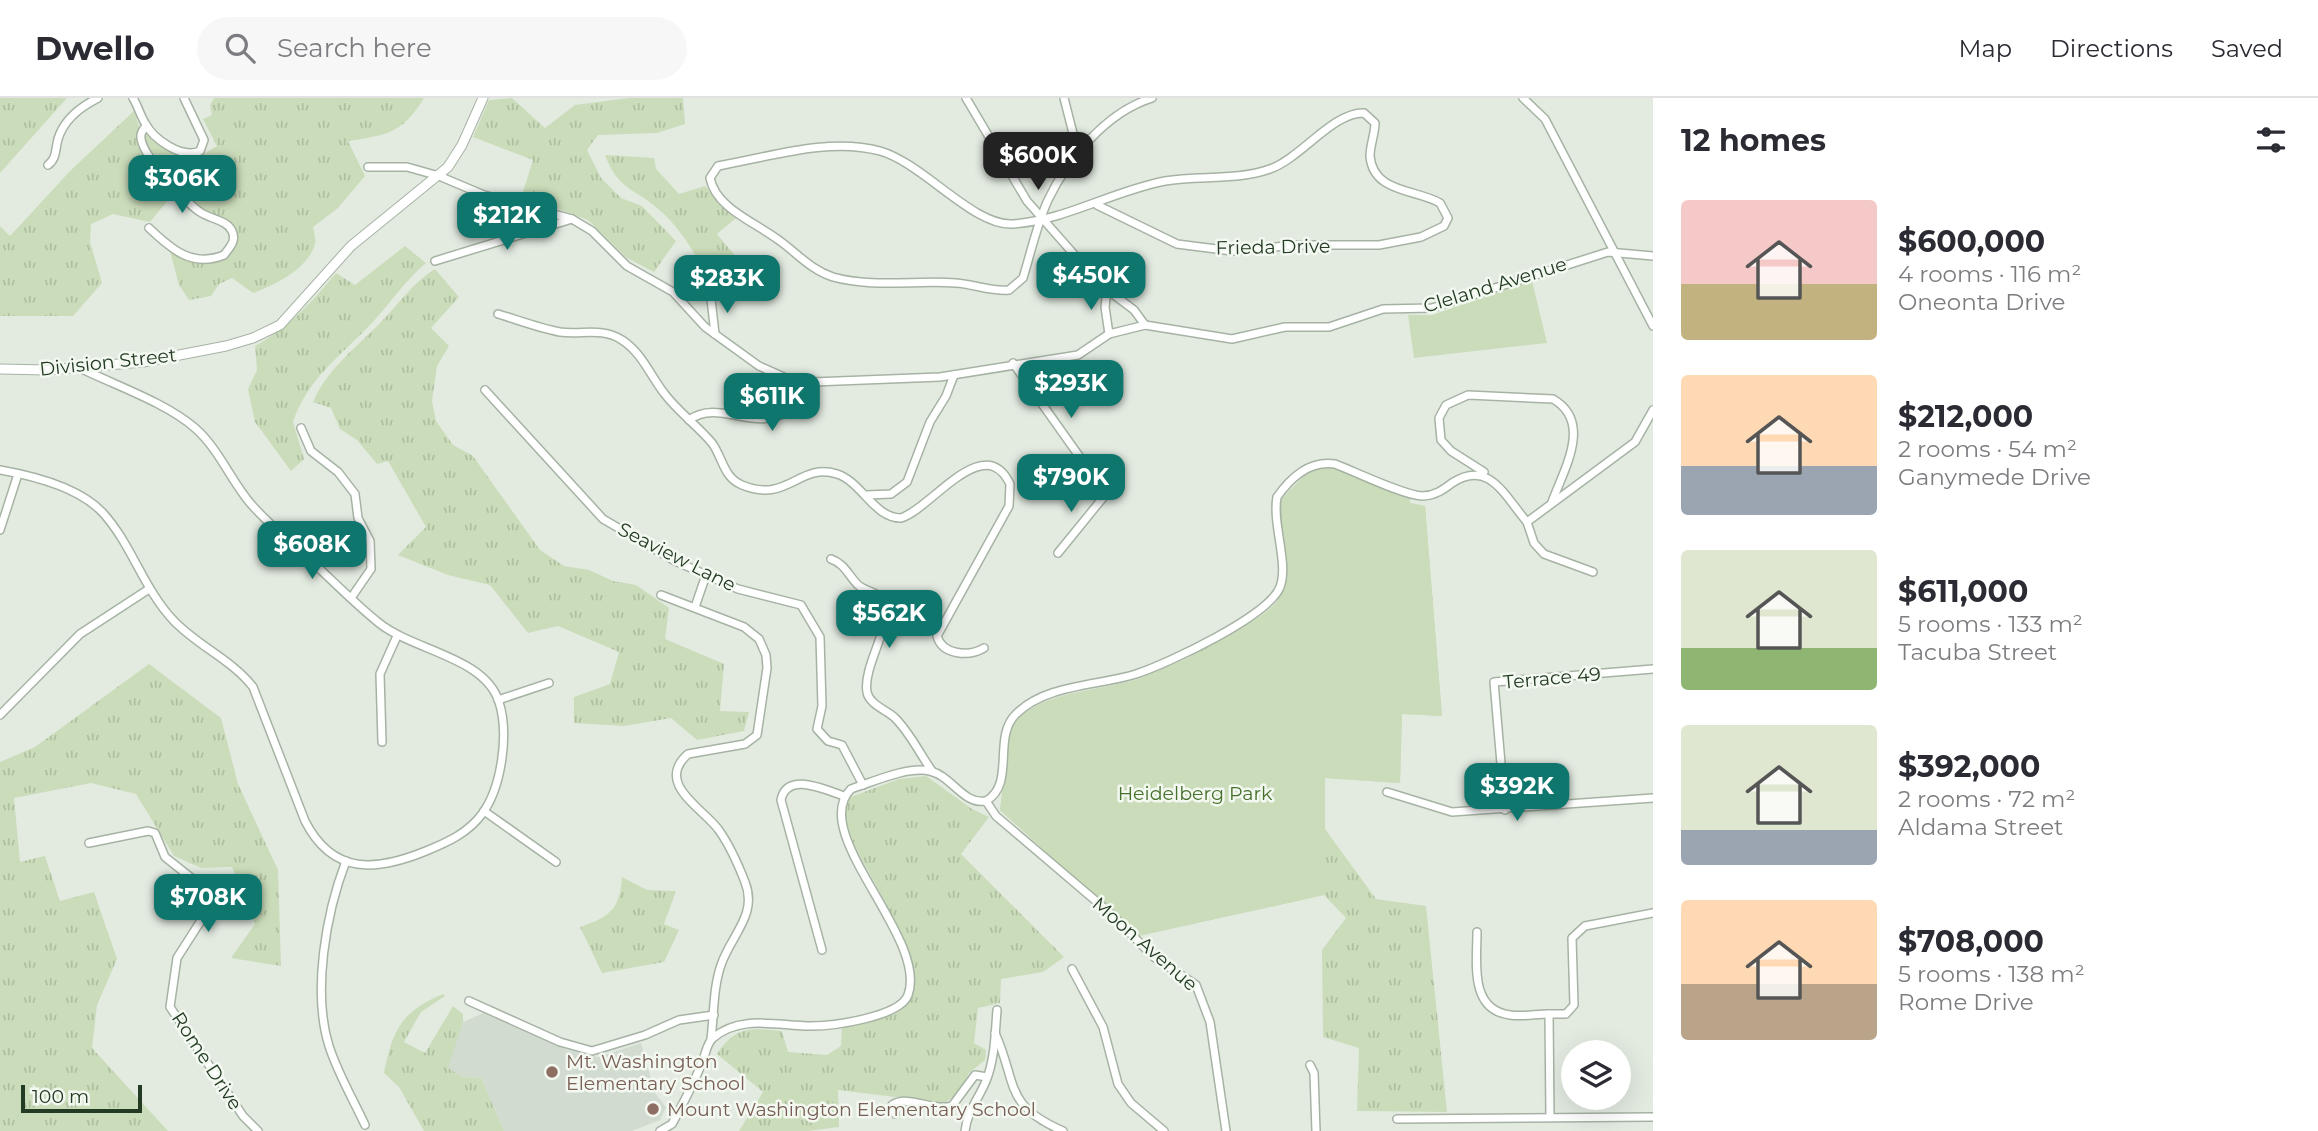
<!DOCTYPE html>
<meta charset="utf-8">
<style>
:root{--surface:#fff;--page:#f7f7f7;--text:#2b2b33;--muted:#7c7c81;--line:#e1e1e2;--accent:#0f766e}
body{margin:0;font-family:Montserrat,sans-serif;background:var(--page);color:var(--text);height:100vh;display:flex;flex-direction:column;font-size:26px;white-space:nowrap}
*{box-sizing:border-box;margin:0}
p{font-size:23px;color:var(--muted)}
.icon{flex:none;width:38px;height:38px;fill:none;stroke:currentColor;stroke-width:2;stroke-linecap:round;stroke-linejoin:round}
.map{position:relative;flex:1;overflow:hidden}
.details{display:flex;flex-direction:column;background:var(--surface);width:665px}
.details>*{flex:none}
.fabs{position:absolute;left:1561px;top:942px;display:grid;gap:14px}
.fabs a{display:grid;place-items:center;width:70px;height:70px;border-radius:50%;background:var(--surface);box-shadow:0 7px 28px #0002;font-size:35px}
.scale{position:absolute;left:21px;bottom:18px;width:121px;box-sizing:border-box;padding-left:7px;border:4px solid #233b22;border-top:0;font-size:19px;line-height:24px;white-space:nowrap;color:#233b22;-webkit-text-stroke:5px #f3f8f1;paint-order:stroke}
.price{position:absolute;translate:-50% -60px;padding:0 16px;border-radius:14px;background:var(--accent);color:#fff;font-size:23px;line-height:46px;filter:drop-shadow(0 2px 4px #0008)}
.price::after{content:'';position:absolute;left:50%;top:42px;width:21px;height:16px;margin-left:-10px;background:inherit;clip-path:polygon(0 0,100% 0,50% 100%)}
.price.active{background:#222;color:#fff}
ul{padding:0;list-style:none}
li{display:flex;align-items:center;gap:21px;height:175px;padding:0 28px}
li span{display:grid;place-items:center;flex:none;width:196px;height:140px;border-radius:7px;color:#555}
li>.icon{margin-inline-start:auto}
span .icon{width:84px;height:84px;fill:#fffc;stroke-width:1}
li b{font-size:30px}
h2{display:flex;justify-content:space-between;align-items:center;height:84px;padding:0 28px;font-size:30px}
header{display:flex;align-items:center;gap:42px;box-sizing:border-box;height:98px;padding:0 35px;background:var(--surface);border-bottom:2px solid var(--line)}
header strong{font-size:33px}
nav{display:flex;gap:38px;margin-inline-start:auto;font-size:24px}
.search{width:490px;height:63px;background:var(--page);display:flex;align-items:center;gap:18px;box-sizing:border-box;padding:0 24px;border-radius:38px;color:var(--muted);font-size:26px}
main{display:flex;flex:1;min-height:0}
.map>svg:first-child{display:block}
.built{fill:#d2dbcf}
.grass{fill:url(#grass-tufts)}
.park{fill:#cbdcba}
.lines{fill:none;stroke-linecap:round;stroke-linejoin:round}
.minor-casing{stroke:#a6b3a4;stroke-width:10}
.tertiary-casing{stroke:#a6b3a4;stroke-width:11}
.minor{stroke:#fff;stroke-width:7}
.tertiary{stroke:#fff;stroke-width:9}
.education-dot{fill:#8d6e63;stroke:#f3f8f1;stroke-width:2.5}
.labels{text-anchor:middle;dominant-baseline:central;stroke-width:5;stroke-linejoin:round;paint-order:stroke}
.street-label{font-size:19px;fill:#233b22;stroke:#f3f8f1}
.park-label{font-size:19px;fill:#47712d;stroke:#f3f8f1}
.education-label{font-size:19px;fill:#785e54;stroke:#f3f8f1;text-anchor:start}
</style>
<header>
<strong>Dwello</strong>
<div class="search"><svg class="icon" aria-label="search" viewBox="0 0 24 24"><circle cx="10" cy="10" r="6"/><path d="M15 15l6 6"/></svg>Search here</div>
<nav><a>Map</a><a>Directions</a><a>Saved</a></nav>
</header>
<main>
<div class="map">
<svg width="1653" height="1033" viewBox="0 0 1653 1033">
<defs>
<pattern id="grass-tufts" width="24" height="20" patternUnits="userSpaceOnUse" patternTransform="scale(1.75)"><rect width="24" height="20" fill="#cbdcba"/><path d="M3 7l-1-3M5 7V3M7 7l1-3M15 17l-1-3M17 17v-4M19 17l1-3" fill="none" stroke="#aebea0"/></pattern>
</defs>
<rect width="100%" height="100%" fill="#e3ebe1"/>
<path class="built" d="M483 915 567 952 598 959 641 945 655 995 666 1009 660 1022 632 1033H504L481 980 462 979 447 970 463 924Z"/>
<g class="grass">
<path d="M0 0H67L0 75Z"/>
<path d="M214 0H424C402 36 387 37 348 43L365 78 338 110 313 129C314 133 316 142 315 146 308 171 275 187 253 195L232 180 219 186 211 198 189 202 179 187 170 153C191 165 217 175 233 151 239 143 239 135 233 126 225 117 214 118 204 112 184 99 149 58 144 35 178 42 170 79 217 48L203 21 212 17 210 7Z"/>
<path d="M512 0 545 30 575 7 629 0H683L685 26 657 35 598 37 587 52 601 80 621 100 642 108 676 143 654 174 627 160 588 122 522 97 533 62 473 39 489 2Z"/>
<path d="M134 13 150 64 174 95 150 124 113 116 91 126 90 144 102 185 73 218H0V128L10 138 70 73Z"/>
<path d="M605 57 654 60 656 71 679 96 705 88 736 120 717 136 747 172 716 195C700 165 684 132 657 110 632 89 618 91 605 57Z"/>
<path d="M405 148 426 165C404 183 389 208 369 228 339 259 307 282 293 324L304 361 291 373 255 324 248 291 257 272 255 248C289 229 311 205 336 175L355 187Z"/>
<path d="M435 171 459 199 431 230 449 248 437 268 432 303 436 323 453 347 473 358 540 452 564 468 589 472 613 483 636 487 669 510 665 541 724 566 720 613 749 614 744 633 697 642 671 620 624 628 574 625V599L610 586 619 554 558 528 528 535 490 487 448 477 398 457 426 429 388 363 377 366 357 342 340 331 331 310 313 304C327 271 356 250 380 225 399 206 412 185 435 171Z"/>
<path d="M1336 369 1410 400V405L1425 408 1442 618 1402 616 1400 685 1325 680V731L1376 801 1426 808 1447 1014 1357 1013 1359 950 1323 939 1322 852 1346 820 1324 797 1138 838 1000 712 1010 637 1020 618 1058 599 1136 582 1186 561 1265 516 1276 506 1286 483 1281 401Z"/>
<path d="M149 566 221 620 238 686 278 772 281 868 231 860 255 826 232 769 201 770 174 758 136 696 91 685 14 700 20 764 45 758 60 803 94 794 117 861 97 907 92 950 168 1033H0V664L35 649Z"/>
<path d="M926 678 972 711 989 719 961 756 1064 859 1043 874 1001 881 1000 905 978 910 974 945 986 952 985 962 969 975 959 995 944 1005 838 992 839 1029 808 1033H739L763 994 717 956C735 928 752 930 782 933L788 954 827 957 841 948 842 928C859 925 885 922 900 913 945 886 857 762 845 726 843 719 847 708 848 700L899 681Z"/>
<path d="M622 779 647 792 676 793 664 826 679 832 664 864 602 875 580 829C610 819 620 811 622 779Z"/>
<path d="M443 896 445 898 421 914 404 944 425 955 453 908 463 916V924L448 970 462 979 481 980 504 1033H424L399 989 384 975C393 931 401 914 443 896Z"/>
</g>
<g class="park">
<path d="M1532 183 1547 245 1414 260 1408 217H1432Z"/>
<path d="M1321 369H1336L1410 400V405L1425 408 1442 618 1402 616 1400 685 1325 680 1324 797 1138 838 1000 712C1003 693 1004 641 1015 625 1034 595 1101 592 1133 583 1165 574 1269 524 1282 496 1295 466 1276 432 1281 401L1309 373Z"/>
</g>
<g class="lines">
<g class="minor-casing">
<g id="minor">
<path d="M133 0C138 8 140 17 145 25 154 42 182 61 200 53L204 42 184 0"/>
<path d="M966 0 1027 103 1101 187 1134 212 1145 227"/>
<path d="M1064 0 1078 55"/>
<path d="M1523 0 1545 21 1653 228"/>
<path d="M146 28C144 30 141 35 141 37 138 54 186 105 200 114 210 121 227 122 232 133 237 143 229 150 224 157 192 170 171 151 149 130"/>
<path d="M48 67C57 60 55 52 58 41 64 21 80 9 98 0"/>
<path d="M368 69H407L439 78 484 97 572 121 592 133 627 168 673 194 705 229 759 268 786 280 813 284 940 279 1078 257 1109 236 1145 227 1232 241 1285 229H1329L1383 211 1432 210 1608 154 1653 158"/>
<path d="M1097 107 1177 146 1232 153 1296 147H1379L1421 139 1444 128 1448 120 1440 105C1416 91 1373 95 1370 58 1370 47 1375 36 1375 25L1364 15C1333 14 1301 60 1270 71 1236 83 1199 77 1165 83 1113 93 1066 122 1013 126 974 129 923 65 880 53 829 39 769 59 718 68L710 80C716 111 757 125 780 143 798 156 811 172 833 179 872 190 916 182 956 185 973 186 993 194 1009 192L1023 180C1031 154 1037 126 1048 102 1068 60 1107 14 1152 0"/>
<path d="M435 163 572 121"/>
<path d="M1107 191 1105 209 1109 236"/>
<path d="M711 201 715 236"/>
<path d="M498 216C518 222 539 230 560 234 582 237 602 229 622 242 642 255 650 277 664 295 678 314 697 327 712 345 723 360 723 379 742 387 788 406 799 364 837 376 862 384 874 420 901 420 931 411 984 332 1010 386L1009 408 937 538C942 557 969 559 984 550"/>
<path d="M1013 265 1106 396 1058 455"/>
<path d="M485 292 603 421 675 463 738 491 801 507 820 539 822 608 817 631 828 643 842 647 863 687"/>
<path d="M689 322C721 299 758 339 794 309 803 301 810 296 813 284"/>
<path d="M301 330 311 353 338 374 355 396 358 420 370 443 371 471 351 500"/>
<path d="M0 372C34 378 79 389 103 415 132 447 144 492 174 523 198 548 232 562 253 589L305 723C333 778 377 773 426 753 448 744 468 735 482 716 502 689 509 635 499 604 485 559 414 553 379 525 354 505 332 482 309 461 290 443 268 426 251 406 231 383 219 351 195 330 165 304 114 287 78 269"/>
<path d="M1484 374 1451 353 1441 342 1439 320 1446 307 1468 297 1553 301C1593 324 1564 371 1552 404"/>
<path d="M867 397 891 396 907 384 930 324 946 298 954 277"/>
<path d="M1527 424 1534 445 1544 456 1593 474"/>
<path d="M0 432 18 376"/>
<path d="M831 461C845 466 848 477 858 487 865 493 876 494 882 500 898 519 862 567 867 594 869 606 886 612 894 619 909 633 920 656 932 673"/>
<path d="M661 497 744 529 759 541 766 557 767 570 757 637 745 646 688 656C655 685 701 709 718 731 729 746 738 766 745 784 758 817 731 837 721 867 713 890 714 917 711 941"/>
<path d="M695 509 706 477"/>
<path d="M498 602 549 585"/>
<path d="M0 617 80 536 149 491"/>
<path d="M382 644 380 576 397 538"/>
<path d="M1387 694 1452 714 1653 700"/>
<path d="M986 703 996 718 1110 815 1154 859 1196 887 1210 924 1226 1033"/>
<path d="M1505 712 1494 584 1653 571"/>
<path d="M484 713 556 764"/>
<path d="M89 745 148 733 155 735 165 759 204 790 209 810 177 860 170 909 243 1018 258 1033"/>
<path d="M346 763C326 815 312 894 329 948 338 976 353 1001 365 1027"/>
<path d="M1477 834C1477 864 1469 912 1510 917 1523 919 1536 916 1549 916"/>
<path d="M822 852 781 702C787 673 825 692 844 698"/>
<path d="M1072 871 1103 929 1118 986 1131 1005 1164 1033"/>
<path d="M469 903 560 944 592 953 645 937 679 922 714 917"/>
<path d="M995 935C1018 986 1003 1007 1063 1033"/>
<path d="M1310 967 1314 975 1316 1033"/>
<path d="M895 1016 892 1007C908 996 933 1014 952 1008L975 977 987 979"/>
<path d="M1550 1019 1549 916H1566L1574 907 1572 840 1585 828 1653 815"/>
<path d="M1397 1021 1653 1019"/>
<path d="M660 1033 672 1026C684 1004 696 982 704 959 706 953 708 944 713 940 741 916 778 928 811 928 833 928 900 919 908 897 929 840 807 735 851 691 873 684 907 668 930 673 952 678 963 707 986 703 1016 686 992 639 1016 616 1046 586 1098 588 1136 576 1167 566 1269 518 1280 489 1289 466 1272 426 1277 399 1291 379 1310 362 1335 366 1356 374 1403 397 1422 398 1434 398 1443 392 1452 385 1489 361 1504 397 1527 424L1635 344 1653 312"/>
<path d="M965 1033C967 1014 979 1000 986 983 995 961 995 936 997 912"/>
</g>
</g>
<g class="tertiary-casing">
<path id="tertiary" d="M0 271 48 272 143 264 226 248 253 240 280 227 351 148 448 69 462 47 483 0"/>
</g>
<use href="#minor" class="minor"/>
<use href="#tertiary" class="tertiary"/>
</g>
<g class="education-dot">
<circle cx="552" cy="974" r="7"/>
<circle cx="653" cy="1011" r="7"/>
</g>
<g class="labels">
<g class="street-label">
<text transform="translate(1273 149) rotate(-1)">Frieda Drive</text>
<text transform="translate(1495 187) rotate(-17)">Cleland Avenue</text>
<text transform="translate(108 264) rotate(-6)">Division Street</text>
<text transform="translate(677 459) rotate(27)">Seaview Lane</text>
<text transform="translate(1552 580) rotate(-5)">Terrace 49</text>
<text transform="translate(1145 846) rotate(41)">Moon Avenue</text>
<text transform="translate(207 963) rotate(57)">Rome Drive</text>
</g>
<g class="park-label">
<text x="1195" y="695">Heidelberg Park</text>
</g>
<g class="education-label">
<text x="566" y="963">Mt. Washington<tspan x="566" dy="22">Elementary School</tspan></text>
<text x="667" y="1011">Mount Washington Elementary School</text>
</g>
</g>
</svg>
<div class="fabs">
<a><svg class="icon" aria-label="layers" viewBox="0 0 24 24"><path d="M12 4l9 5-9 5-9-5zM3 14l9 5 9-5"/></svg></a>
</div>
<div class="scale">100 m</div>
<b class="price active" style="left:1038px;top:94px">$600K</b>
<b class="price" style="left:182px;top:117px">$306K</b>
<b class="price" style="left:507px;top:154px">$212K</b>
<b class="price" style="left:1091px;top:214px">$450K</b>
<b class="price" style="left:727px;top:217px">$283K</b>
<b class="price" style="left:1071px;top:322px">$293K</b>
<b class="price" style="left:772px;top:335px">$611K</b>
<b class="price" style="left:1071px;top:416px">$790K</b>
<b class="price" style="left:312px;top:483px">$608K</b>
<b class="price" style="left:889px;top:552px">$562K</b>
<b class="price" style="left:1517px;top:725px">$392K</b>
<b class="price" style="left:208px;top:836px">$708K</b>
</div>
<section class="details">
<h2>12 homes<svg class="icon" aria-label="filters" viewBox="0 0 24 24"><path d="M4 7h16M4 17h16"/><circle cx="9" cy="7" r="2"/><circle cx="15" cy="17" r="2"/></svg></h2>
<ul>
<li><span style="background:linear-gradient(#f6c9c9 60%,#c2b280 0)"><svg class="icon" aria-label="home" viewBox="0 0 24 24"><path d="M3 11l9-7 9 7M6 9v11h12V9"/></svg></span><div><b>$600,000</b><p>4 rooms · 116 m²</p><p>Oneonta Drive</p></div></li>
<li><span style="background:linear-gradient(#ffd9b3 65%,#9aa5b1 0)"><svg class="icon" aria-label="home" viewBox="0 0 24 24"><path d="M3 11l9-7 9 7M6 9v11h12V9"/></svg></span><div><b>$212,000</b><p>2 rooms · 54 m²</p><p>Ganymede Drive</p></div></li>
<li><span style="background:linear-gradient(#dfe7d0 70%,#8fb573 0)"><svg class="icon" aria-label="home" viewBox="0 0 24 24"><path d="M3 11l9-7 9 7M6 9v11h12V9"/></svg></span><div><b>$611,000</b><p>5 rooms · 133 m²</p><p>Tacuba Street</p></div></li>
<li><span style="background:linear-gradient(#dfe7d0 75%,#9aa5b1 0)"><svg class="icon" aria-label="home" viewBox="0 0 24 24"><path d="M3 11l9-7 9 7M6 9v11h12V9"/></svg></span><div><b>$392,000</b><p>2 rooms · 72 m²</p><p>Aldama Street</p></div></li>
<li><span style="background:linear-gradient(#ffd9b3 60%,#b9a48a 0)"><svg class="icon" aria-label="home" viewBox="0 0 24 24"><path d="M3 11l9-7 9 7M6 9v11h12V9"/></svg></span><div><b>$708,000</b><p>5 rooms · 138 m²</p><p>Rome Drive</p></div></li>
</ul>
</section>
</main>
